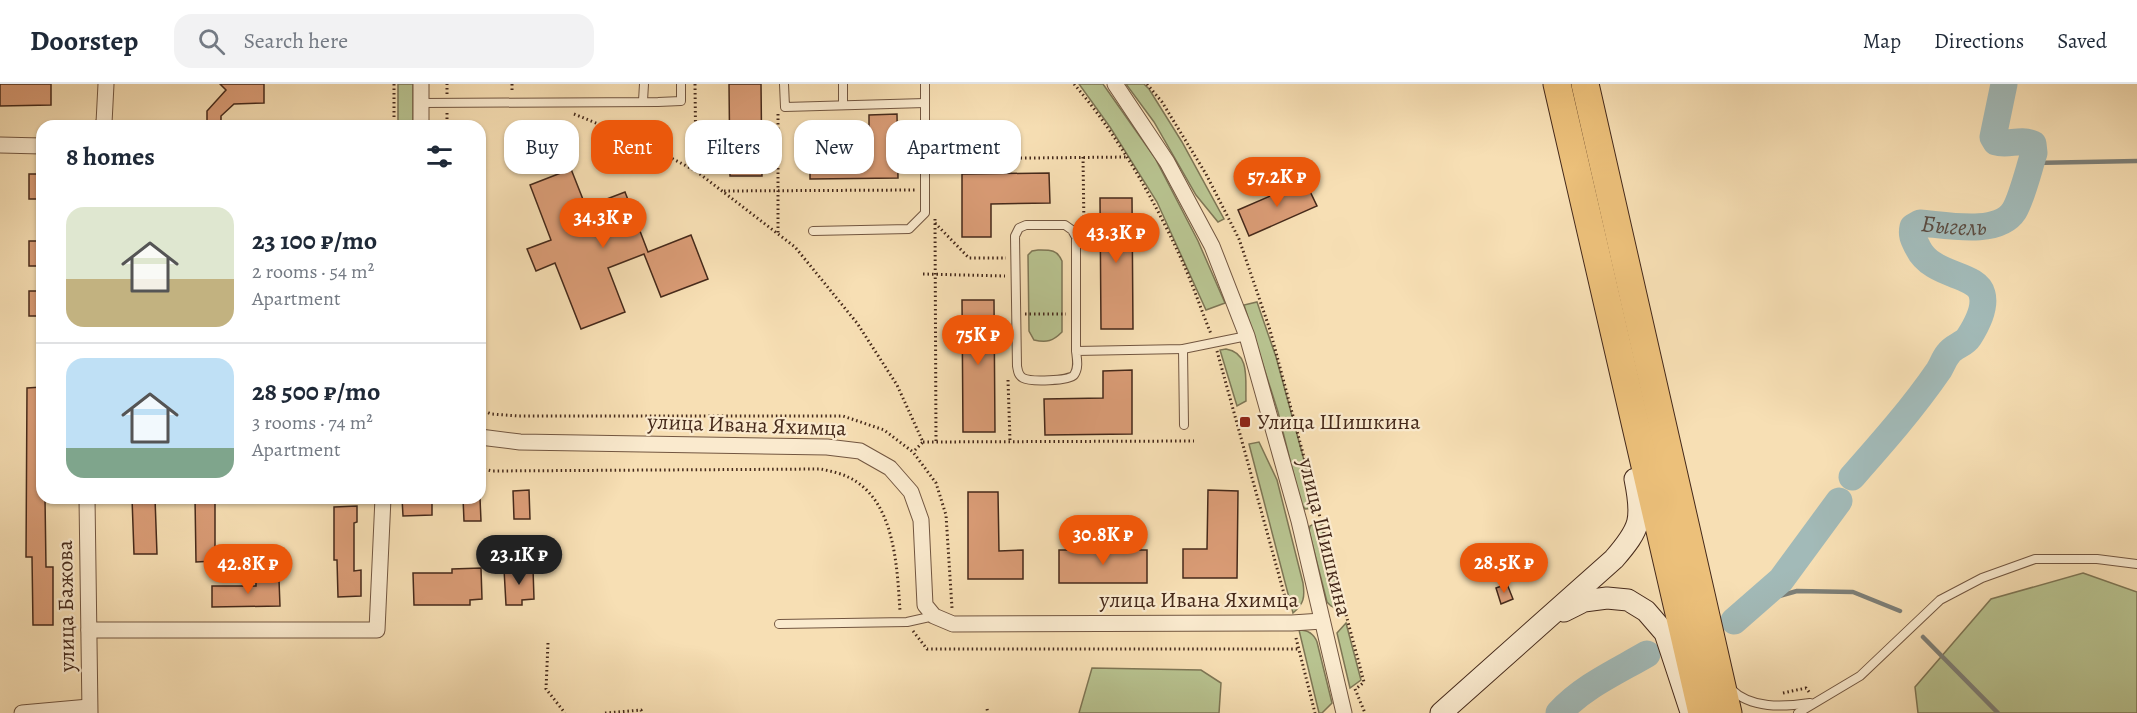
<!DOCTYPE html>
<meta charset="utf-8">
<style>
:root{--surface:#fff;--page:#f2f2f3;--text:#1f2937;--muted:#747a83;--line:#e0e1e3;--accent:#ea580c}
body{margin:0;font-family:Alegreya,serif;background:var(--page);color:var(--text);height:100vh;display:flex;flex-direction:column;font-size:22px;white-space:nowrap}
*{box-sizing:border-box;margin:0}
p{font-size:20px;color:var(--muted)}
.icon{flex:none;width:33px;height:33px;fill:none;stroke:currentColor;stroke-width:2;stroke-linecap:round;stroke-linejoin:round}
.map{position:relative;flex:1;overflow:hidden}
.sheet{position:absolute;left:36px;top:36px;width:450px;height:384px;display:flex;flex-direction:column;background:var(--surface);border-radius:18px;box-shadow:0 2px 4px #0004}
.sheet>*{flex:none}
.top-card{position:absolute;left:504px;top:36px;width:570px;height:54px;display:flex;gap:12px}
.price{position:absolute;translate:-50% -51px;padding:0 14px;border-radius:21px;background:var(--accent);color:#fff;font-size:20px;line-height:39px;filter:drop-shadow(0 2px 3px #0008)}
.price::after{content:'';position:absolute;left:50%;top:36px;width:18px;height:14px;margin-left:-9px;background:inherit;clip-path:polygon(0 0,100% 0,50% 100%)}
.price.on{background:#222;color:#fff}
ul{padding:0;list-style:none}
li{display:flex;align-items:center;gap:18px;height:150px;padding:0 30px}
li+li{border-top:2px solid var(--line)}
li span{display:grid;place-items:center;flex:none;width:168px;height:120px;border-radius:18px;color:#555}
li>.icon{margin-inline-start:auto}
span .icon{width:72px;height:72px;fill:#fffc;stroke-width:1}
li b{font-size:26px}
h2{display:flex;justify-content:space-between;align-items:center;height:72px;padding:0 30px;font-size:26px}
.tag{padding:0 21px;border-radius:18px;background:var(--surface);box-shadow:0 2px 4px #0004;font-size:21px;line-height:54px}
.tag.on{background:var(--accent);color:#fff}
header{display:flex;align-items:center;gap:36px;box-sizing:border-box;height:84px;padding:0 30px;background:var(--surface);border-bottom:2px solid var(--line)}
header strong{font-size:28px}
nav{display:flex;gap:33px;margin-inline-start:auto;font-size:21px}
.search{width:420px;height:54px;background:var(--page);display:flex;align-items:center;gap:15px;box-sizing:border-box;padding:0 21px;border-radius:18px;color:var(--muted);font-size:22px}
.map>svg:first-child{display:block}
.green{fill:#b8c390;stroke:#7e7655;stroke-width:1.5}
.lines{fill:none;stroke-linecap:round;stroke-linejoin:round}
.stream{stroke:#7d8079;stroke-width:4.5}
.river{stroke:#a2bab8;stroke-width:27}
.building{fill:#da9c76;stroke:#45291a;stroke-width:1.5}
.lane-casing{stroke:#725640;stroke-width:10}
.street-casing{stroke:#725640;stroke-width:17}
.secondary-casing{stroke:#45291a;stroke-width:23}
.highway-casing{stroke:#45291a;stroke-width:29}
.path{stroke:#45291a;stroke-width:3;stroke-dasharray:1.5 3;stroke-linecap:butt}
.lane{stroke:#faeace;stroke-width:8}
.street{stroke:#faeace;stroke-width:15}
.secondary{stroke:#faeace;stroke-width:21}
.highway{stroke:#ecc07a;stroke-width:27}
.poi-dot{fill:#8f2418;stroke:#faeace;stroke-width:2}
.labels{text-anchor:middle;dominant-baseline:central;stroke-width:4.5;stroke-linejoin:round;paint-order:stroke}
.poi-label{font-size:22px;fill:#45291a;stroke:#faeace;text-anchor:start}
.street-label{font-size:22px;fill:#45291a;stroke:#faeace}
.water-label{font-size:24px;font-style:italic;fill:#5c4d42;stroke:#faeace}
</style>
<header>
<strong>Doorstep</strong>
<div class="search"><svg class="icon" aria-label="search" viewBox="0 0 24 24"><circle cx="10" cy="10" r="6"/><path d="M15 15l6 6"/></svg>Search here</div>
<nav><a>Map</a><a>Directions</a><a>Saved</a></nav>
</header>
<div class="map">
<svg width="2137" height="629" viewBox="0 0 2137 629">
<rect width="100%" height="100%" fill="#f7dfb4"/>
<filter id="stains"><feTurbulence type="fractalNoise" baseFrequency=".00333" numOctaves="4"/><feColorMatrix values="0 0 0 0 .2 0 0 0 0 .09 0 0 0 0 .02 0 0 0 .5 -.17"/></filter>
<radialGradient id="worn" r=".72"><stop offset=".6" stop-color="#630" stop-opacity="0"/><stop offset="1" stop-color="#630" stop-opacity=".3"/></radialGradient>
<g class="green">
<rect x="398" y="0" width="15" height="42"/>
<path d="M1079 0H1103L1155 74 1198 157 1225 219 1206 226 1157 118 1110 43Z"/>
<path d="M1126 0H1144L1149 5 1182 58 1224 135 1218 138 1196 111 1154 38Z"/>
<path d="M1038 166C1049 166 1057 165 1062 177V248C1053 257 1047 259 1034 256L1029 247 1028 171 1032 167Z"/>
<path d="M1257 218 1276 273 1317 424 1305 425 1301 420 1278 328 1244 221Z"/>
<path d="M1226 265C1251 269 1245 297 1246 317L1237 322 1220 266Z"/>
<path d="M1259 358 1277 396 1303 499C1305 513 1304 520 1293 529L1249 360Z"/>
<path d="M1320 437 1342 525 1339 526 1331 522 1327 518 1309 447 1310 442Z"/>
<path d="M2083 489 2137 508V629H1918L1915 603 1991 515Z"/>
<path d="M1346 539 1361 596 1350 604 1337 549Z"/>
<path d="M1299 546C1307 546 1314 550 1317 558L1332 619 1322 629H1319Z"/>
<path d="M1092 584 1201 586 1221 599 1219 629H1079Z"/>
</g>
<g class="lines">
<g class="stream">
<path d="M2031 79 2137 77"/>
<path d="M1755 519 1797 507 1853 508 1900 527"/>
<path d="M1923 553 1998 629"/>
</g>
<g class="river">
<path id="s1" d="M1852 393C1882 359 1913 324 1939 286 1942 281 1944 275 1948 270 1953 262 1964 261 1969 253 1976 242 1986 224 1982 210 1977 189 1932 193 1918 164 1914 156 1911 152 1913 143L1920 139C1946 141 1998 152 2014 127 2022 114 2029 84 2034 69L2033 60C2020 54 2008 62 1996 58L1993 53 2004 0"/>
<path d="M1734 537 1781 496 1839 417"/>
<path d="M1559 629C1582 603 1618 587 1647 570"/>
</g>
</g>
<g class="building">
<path d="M0 0H51V21L0 22Z"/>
<path d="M220 0H264V19L234 20 221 32V42H207V27L226 6Z"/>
<path d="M729 0H761L762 92H730Z"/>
<path d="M897 30 898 94 810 95V59L869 58V31Z"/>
<path d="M571 85 586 123 625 108 648 168 691 151 708 195 661 213 644 170 608 184 625 228 581 245 555 179 536 187 527 165 551 156 530 101Z"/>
<path d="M1049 89 1050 119 991 120V153H962V90Z"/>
<rect x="29" y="90" width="13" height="25"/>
<path d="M1305 97 1317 122 1249 152 1238 126Z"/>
<path d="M1100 114H1132L1133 245H1101Z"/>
<rect x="29" y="157" width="13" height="25"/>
<rect x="29" y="207" width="13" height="25"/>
<path d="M962 216H994L995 348H963Z"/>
<path d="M1132 286V350L1045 351 1044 315 1103 314V287Z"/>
<path d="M42 303V414H45L46 483H53V541H33L32 473H26L27 304Z"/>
<path d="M529 406 530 435H514L513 407Z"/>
<path d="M1208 406 1238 407 1237 494H1183V465H1207Z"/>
<path d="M968 408H998L999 467 1023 466V495H968Z"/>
<path d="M132 414H155L157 470H134Z"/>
<path d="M195 414H215V477L196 478Z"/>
<path d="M402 414H432V431L403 432Z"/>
<path d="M463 414H480L481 437H464Z"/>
<path d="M357 422V438L354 439V487L361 486V512L338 513 337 476H334V423Z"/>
<rect x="1059" y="466" width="88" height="33"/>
<path d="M481 484 482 515 470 516V521H414L413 489H452V485Z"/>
<path d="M533 484 534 515 522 516V521H506L504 485Z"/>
<path d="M256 496H279L280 522 212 523V502H256Z"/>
<path d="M1507 500 1513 515 1501 520 1496 504Z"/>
</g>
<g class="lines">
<g class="lane-casing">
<g id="lane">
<path d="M784 0 785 23 925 19"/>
<path d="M843 0V21"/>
<path d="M643 17 644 0"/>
<path d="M421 19 658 18 681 17V0"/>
<path d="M813 147 909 145 925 129V0"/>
<path d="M1183 265 1184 341"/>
<path d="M1076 267C1077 275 1079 284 1074 291 1069 297 1030 298 1023 294 1018 291 1018 287 1017 282L1015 152 1019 144 1026 141H1065L1072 146 1076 153V267L1183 265 1247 252"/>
<path d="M779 540 907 538 934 532"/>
<path d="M1731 605C1751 625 1783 623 1810 619"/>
<path d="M1798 629 1860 592 1940 516 1982 494 2035 475H2097L2137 480"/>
</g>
</g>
<g class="street-casing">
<g id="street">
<path d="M421 0V42"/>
<path d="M1115 0 1167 78 1212 162 1247 252 1299 437 1344 629"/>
<path d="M101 42 104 39 106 0"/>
<path d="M0 61 42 62"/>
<path d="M480 353 520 358 827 363 860 367 890 384 911 408 921 436 925 521 934 532 953 540 1292 539 1322 537"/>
<path d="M87 414 90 629"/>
<path d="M89 546H377L383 414"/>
<path d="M22 629 89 623"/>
</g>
</g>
<g class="secondary-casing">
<g id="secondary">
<path d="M1564 527 1584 517 1607 514 1628 516 1646 527 1665 549 1690 625"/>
<path d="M1441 629 1614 475C1641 444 1643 435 1635 395"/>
</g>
</g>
<g class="highway-casing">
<g id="highway">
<path d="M1557 0 1702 629"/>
<path d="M1585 0 1728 629"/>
</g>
</g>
<g class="path">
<path d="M394 0V42"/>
<path d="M512 0V7"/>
<path d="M695 0 696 87"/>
<path d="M1074 0C1116 49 1151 110 1178 168 1191 195 1200 223 1211 250"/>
<path d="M1147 0 1162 18 1206 90 1239 155 1270 246 1364 598 1356 605"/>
<path d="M447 10V0"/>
<path d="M447 29V42"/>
<path d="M574 30 635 55 696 87 795 163 857 239 897 301 923 358 913 368"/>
<path d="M778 30V151"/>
<path d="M1083 73 1084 144"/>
<path d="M935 75 1127 73"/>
<path d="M724 107 915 106"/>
<path d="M935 135 936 357"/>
<path d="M935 139 969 174H1006"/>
<path d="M923 190 1005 192"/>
<path d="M1025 230H1066"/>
<path d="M1217 267 1288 524"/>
<path d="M1008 296 1010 357"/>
<path d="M480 325 491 330 519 332H843L884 346 913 368 936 399 946 431 952 524"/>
<path d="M923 358 1194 357"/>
<path d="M480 384 492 387 821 385C830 387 840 389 848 393 895 415 897 482 900 527"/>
<path d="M913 547 927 565H1299"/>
<path d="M1296 554 1315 629"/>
<path d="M548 559 546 605 565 629"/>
<path d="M1355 605 1365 629"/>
<path d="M1783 609 1806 604 1809 608"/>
<path d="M987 625 988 629"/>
<path d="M605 629 641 626 642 629"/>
</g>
<use href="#lane" class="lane"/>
<use href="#street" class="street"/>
<use href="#secondary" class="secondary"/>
<use href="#highway" class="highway"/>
</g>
<rect class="poi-dot" x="1239" y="332" width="12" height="12" rx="3"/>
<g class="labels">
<g class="poi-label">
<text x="1257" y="338">Улица Шишкина</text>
</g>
<g class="street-label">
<text transform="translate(747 341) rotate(2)">улица Ивана Яхимца</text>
<text transform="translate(1325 453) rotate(76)">улица Шишкина</text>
<text x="1199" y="516">улица Ивана Яхимца</text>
<text transform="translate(66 522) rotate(-91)">улица Бажова</text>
</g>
<g class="water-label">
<text stroke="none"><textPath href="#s1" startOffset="375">Быгель</textPath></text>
</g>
</g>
<rect width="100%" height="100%" filter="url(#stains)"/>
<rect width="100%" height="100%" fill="url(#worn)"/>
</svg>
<b class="price" style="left:1277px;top:124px">57.2K ₽</b>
<b class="price" style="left:603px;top:165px">34.3K ₽</b>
<b class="price" style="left:1116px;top:180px">43.3K ₽</b>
<b class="price" style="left:978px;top:282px">75K ₽</b>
<b class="price" style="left:1103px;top:482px">30.8K ₽</b>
<b class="price on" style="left:519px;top:502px">23.1K ₽</b>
<b class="price" style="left:1504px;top:510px">28.5K ₽</b>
<b class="price" style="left:248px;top:511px">42.8K ₽</b>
<div class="top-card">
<a class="tag">Buy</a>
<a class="tag on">Rent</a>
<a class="tag">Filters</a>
<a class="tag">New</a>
<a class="tag">Apartment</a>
</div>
<section class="sheet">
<h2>8 homes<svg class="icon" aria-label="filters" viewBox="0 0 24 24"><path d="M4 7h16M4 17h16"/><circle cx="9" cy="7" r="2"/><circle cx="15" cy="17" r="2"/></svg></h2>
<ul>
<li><span style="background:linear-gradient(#dfe7d0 60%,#c2b280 0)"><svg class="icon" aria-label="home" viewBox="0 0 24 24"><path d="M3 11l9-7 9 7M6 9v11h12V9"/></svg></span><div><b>23 100 ₽/mo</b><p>2 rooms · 54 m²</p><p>Apartment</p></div></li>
<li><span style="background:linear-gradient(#bfe0f5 75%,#7fa58c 0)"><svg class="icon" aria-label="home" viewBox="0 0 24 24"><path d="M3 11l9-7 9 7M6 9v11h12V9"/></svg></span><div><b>28 500 ₽/mo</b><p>3 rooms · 74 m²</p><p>Apartment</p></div></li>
</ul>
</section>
</div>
